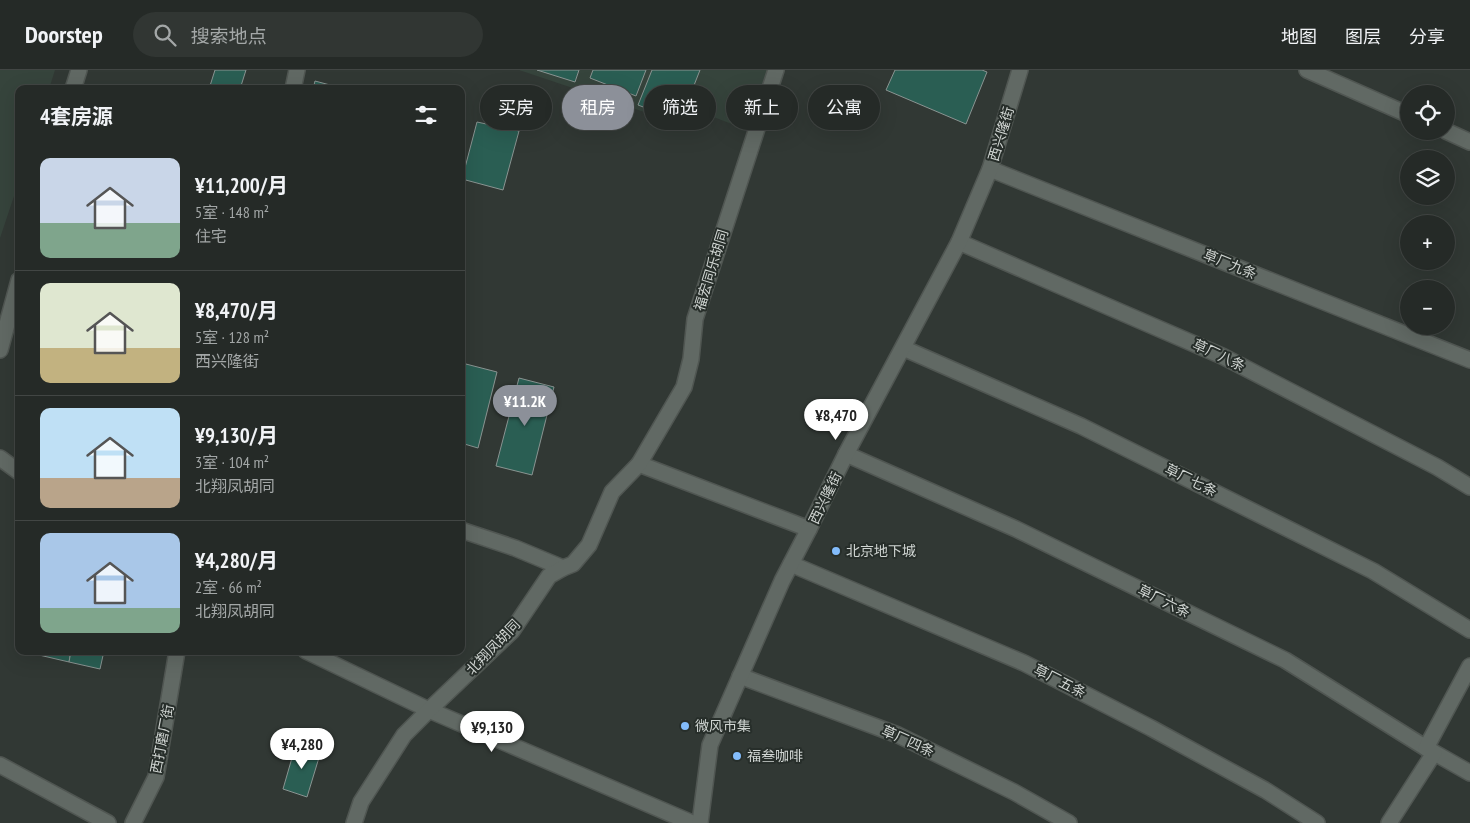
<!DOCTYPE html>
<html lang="zh">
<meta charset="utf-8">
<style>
:root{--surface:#252a27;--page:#313633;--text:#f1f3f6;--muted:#a3a7a7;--line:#424644;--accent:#8c9099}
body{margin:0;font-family:"PT Sans Narrow","Noto Sans SC",sans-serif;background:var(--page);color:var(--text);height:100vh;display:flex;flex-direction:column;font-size:19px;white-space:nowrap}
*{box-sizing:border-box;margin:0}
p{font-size:16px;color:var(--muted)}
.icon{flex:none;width:28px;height:28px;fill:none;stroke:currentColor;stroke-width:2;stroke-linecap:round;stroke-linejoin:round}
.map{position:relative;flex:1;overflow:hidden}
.drawer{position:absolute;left:15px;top:15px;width:450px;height:570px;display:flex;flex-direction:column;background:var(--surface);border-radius:10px;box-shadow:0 5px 20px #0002,0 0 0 1px var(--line)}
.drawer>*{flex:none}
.banner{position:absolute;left:480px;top:15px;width:475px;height:45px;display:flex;gap:10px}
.tools{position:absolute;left:1400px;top:15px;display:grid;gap:10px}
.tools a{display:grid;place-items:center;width:55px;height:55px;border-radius:50%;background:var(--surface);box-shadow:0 5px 20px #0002,0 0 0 1px var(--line);font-size:25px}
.price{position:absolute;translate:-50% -42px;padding:0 11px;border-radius:18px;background:#fff;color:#222;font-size:16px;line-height:32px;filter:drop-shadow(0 1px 2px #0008)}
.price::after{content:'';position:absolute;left:50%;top:30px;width:15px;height:11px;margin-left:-8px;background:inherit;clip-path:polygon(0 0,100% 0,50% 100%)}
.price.current{background:var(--accent);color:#fff}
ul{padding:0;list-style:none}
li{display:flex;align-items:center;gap:15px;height:125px;padding:0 25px}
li+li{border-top:1px solid var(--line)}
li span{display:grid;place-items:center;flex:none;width:140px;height:100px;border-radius:10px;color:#555}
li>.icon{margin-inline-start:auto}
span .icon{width:60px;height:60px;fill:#fffc;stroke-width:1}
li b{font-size:21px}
h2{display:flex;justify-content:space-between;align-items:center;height:60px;padding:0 25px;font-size:21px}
.pill{padding:0 18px;border-radius:22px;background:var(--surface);box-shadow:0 5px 20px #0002,0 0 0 1px var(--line);font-size:18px;line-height:45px}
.pill.current{background:var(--accent);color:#fff}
header{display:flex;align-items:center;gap:30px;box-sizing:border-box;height:70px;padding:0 25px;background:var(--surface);border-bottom:1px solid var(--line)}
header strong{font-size:24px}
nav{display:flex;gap:28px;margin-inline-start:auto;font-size:18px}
.search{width:350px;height:45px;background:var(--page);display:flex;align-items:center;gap:12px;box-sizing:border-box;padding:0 18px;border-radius:28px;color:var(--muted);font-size:19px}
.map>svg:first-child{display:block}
.built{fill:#36443c}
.building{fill:#2a5e53;stroke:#8a9492}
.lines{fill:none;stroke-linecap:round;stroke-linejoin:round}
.minor-casing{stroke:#505652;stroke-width:18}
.minor{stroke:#616964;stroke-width:15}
.poi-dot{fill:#83bcfb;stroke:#272e2a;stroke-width:2}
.labels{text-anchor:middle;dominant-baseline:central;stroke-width:4;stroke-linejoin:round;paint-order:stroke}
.street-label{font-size:14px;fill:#d0d5d2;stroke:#272e2a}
.poi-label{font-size:14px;fill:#d0d5d2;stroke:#272e2a;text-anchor:start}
</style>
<header>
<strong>Doorstep</strong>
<div class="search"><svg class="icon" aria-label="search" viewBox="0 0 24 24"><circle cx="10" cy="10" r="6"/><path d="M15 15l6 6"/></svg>搜索地点</div>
<nav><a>地图</a><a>图层</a><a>分享</a></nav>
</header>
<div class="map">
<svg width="1470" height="753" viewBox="0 0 1470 753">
<rect width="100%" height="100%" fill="#313834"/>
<g class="built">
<path d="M0 0H55L49 19H19V111L0 168Z"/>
<path d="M519 0H771L750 61 690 38 683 55Z"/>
</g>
<g class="building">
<path d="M215 0H246L240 19H209Z"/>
<path d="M537 0H579L575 12Z"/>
<path d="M593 0H646L636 26 590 8Z"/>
<path d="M652 0H700L680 51 638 35Z"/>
<path d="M895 0H982L987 2 966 54 886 20Z"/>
<path d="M315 11 345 19H313Z"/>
<path d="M477 52 519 61 503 120 462 109Z"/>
<path d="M462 293 497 302 478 378 461 373Z"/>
<path d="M519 308 554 317 532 405 496 396Z"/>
<path d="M22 581H71L69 592Z"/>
<path d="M71 581H104L100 599 69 592Z"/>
<path d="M296 674 321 681 307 727 283 719Z"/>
</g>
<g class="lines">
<g class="minor-casing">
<g id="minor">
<path d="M1307 0 1409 45"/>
<path d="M73 19 79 0"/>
<path d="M293 19 297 0"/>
<path d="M1446 61 1470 72"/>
<path d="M990 99 1470 290"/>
<path d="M959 172 1222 286 1437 397 1470 417"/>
<path d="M903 278 1081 356 1373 501 1470 560"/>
<path d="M0 280 19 210"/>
<path d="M846 384 1016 459 1285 590 1426 678 1470 703"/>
<path d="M0 388 19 402"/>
<path d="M639 394 809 459"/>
<path d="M461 460 515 478 563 498"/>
<path d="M791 494 1024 593 1151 658 1265 720 1317 753"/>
<path d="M306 581 429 640 692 753"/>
<path d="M740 606 898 665 1014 722 1069 753"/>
<path d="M0 695 108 753"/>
<path d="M133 753 156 707 177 581"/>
<path d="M354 753 361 732 404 665 429 640 512 561 549 506 563 498 573 494 589 475 612 422 639 394 684 317 691 289 695 249 776 0"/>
<path d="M700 753 710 675 782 511 809 459 846 384 959 172 990 99 1020 0"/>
<path d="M1389 753 1434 683 1426 678 1470 596"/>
</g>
</g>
<use href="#minor" class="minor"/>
</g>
<g class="poi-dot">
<circle cx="836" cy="481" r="5"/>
<circle cx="685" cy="656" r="5"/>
<circle cx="737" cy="686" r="5"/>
</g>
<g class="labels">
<g class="street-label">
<text transform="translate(1001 64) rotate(-73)">西兴隆街</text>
<text transform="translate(1230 194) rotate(22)">草厂九条</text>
<text transform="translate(711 200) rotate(-73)">福宏同乐胡同</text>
<text transform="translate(1219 285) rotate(25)">草厂八条</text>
<text transform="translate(1191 410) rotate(26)">草厂七条</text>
<text transform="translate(825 428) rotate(-64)">西兴隆街</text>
<text transform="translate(1164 531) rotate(26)">草厂六条</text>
<text transform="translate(493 577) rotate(-46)">北翔凤胡同</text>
<text transform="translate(1060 611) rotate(27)">草厂五条</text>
<text transform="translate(162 669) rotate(-79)">西打磨厂街</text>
<text transform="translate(908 671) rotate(24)">草厂四条</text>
</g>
<g class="poi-label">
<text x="846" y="481">北京地下城</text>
<text x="695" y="656">微风市集</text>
<text x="747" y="686">福叁咖啡</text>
</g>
</g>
</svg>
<div class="tools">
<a><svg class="icon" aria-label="locate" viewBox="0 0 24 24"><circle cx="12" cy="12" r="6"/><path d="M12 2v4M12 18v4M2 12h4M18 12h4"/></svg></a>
<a><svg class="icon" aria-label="layers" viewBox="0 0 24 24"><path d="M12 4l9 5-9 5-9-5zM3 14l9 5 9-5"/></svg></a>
<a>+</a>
<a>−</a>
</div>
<b class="price current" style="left:525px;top:357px">¥11.2K</b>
<b class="price" style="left:836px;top:371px">¥8,470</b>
<b class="price" style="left:492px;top:683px">¥9,130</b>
<b class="price" style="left:302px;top:700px">¥4,280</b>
<div class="banner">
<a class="pill">买房</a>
<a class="pill current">租房</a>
<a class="pill">筛选</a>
<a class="pill">新上</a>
<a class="pill">公寓</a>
</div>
<section class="drawer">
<h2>4套房源<svg class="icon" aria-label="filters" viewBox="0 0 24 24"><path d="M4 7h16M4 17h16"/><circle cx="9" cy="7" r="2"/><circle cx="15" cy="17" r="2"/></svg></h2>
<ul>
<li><span style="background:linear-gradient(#c9d6e8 65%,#7fa58c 0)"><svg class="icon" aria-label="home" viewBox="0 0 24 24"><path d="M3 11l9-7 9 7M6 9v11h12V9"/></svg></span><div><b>¥11,200/月</b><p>5室 · 148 m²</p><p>住宅</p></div></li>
<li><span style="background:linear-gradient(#dfe7d0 65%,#c2b280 0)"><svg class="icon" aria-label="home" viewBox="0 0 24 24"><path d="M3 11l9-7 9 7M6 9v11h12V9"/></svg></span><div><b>¥8,470/月</b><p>5室 · 128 m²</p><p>西兴隆街</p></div></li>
<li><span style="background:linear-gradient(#bfe0f5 70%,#b9a48a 0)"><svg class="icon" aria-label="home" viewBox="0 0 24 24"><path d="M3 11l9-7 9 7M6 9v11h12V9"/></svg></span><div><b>¥9,130/月</b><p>3室 · 104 m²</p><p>北翔凤胡同</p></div></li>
<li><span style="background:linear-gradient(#a9c7e8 75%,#7fa58c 0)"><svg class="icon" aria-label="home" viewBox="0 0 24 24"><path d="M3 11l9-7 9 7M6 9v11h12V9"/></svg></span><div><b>¥4,280/月</b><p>2室 · 66 m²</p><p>北翔凤胡同</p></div></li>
</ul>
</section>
</div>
